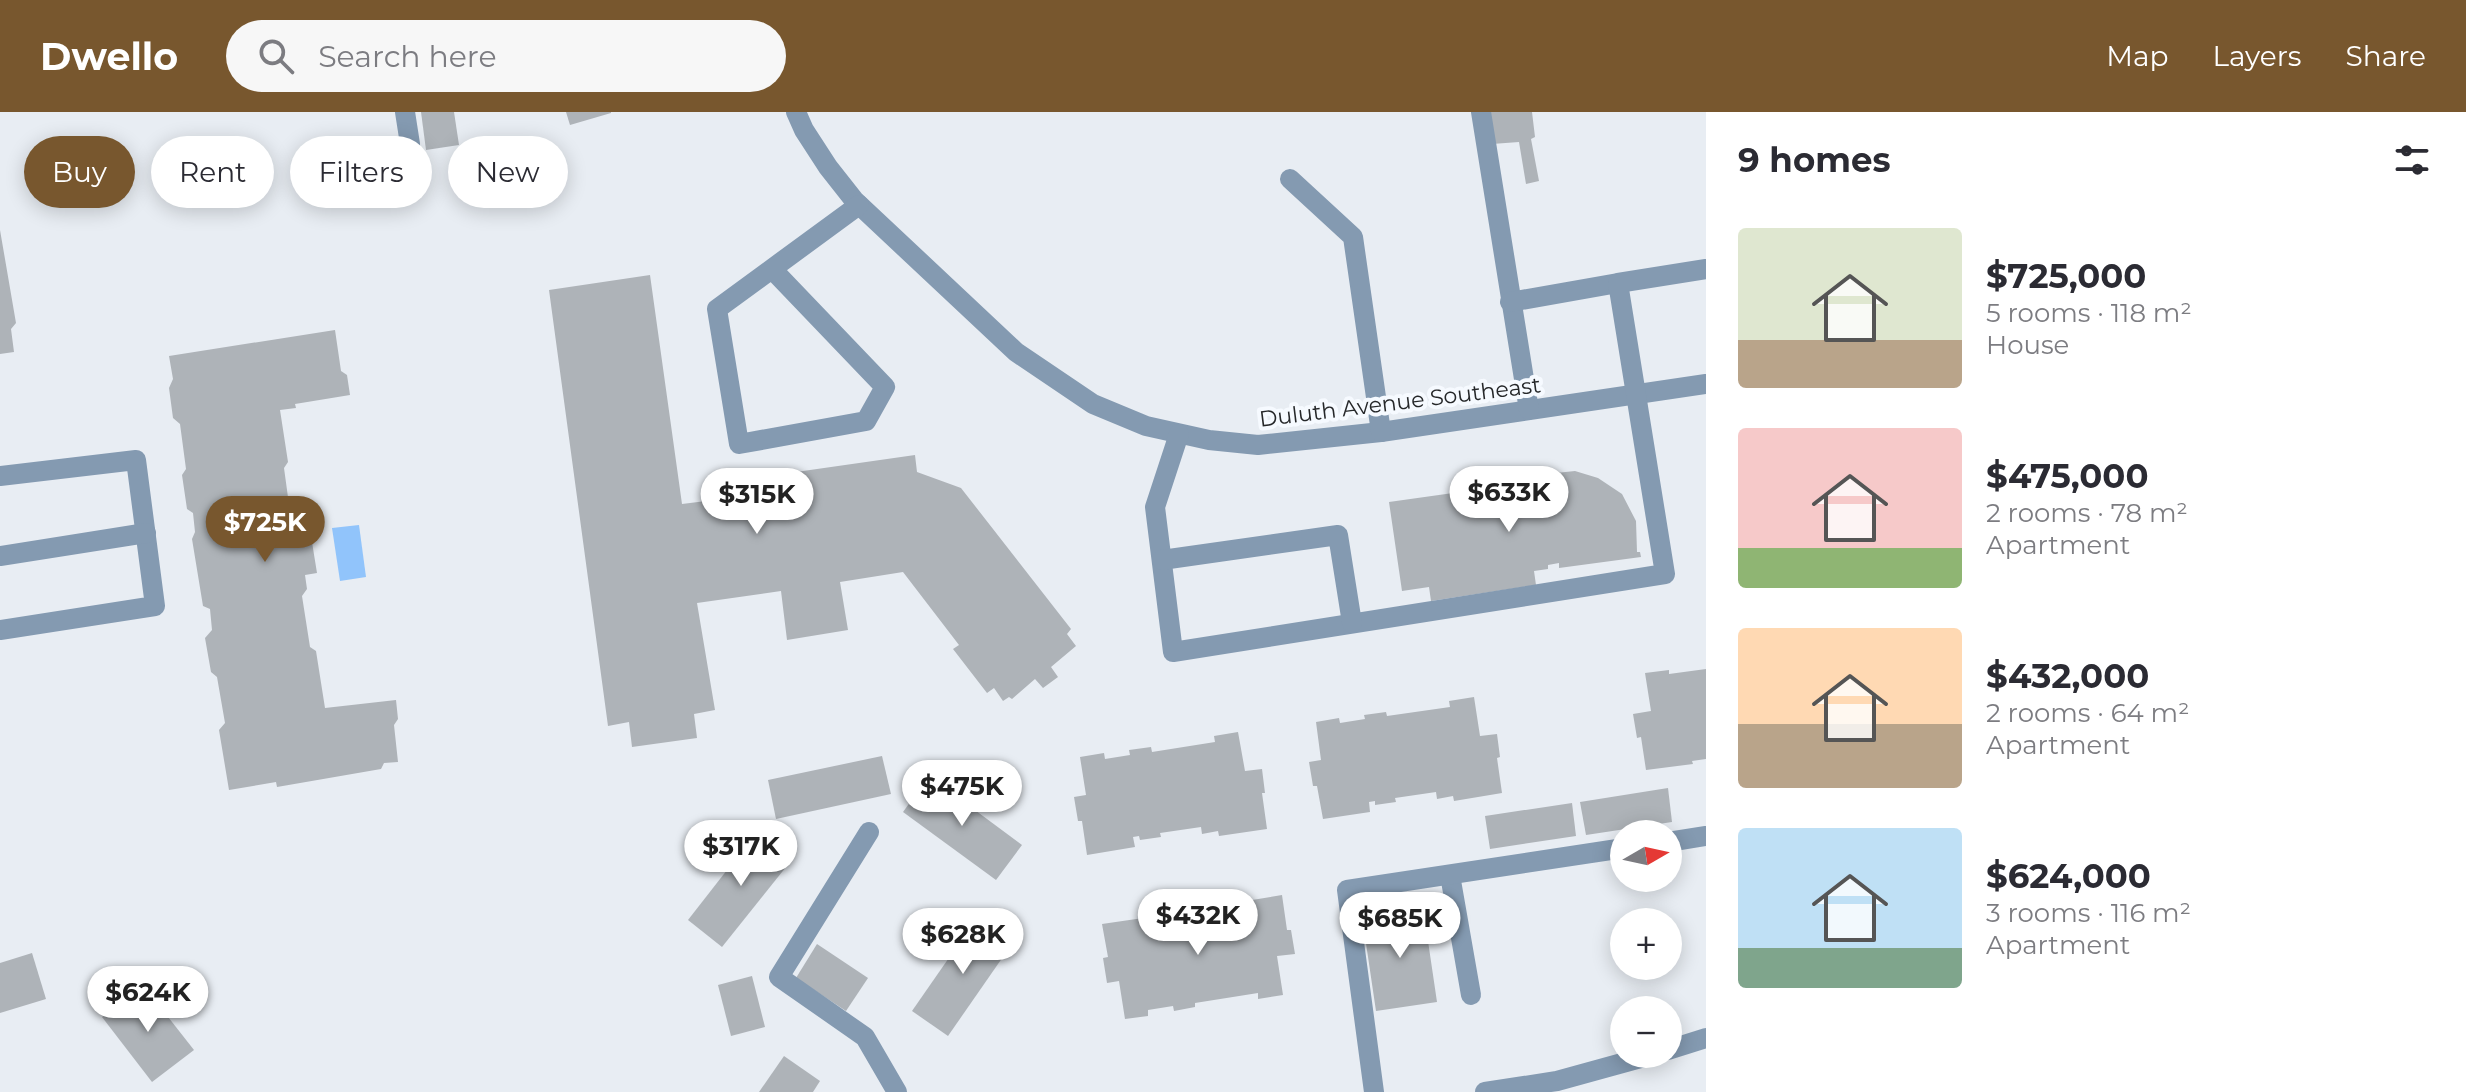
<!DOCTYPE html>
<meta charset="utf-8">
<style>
:root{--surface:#fff;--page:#f7f7f7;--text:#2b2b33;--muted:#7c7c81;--accent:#78572e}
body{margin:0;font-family:Montserrat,sans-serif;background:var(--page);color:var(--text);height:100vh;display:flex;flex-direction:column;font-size:30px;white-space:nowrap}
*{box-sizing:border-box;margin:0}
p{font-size:26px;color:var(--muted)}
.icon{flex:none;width:44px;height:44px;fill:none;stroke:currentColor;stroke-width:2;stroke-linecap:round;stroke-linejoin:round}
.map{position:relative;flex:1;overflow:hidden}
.panel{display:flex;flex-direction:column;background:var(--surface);width:760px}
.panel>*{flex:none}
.banner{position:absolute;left:24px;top:24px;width:760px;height:72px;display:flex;gap:16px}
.needle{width:52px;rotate:81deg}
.fabs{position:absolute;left:1610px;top:708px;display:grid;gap:16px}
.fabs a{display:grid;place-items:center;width:72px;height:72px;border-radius:50%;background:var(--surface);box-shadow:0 4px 20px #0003;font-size:40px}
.price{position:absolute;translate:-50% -68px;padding:0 18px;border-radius:28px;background:#fff;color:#222;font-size:26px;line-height:52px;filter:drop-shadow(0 2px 4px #0008)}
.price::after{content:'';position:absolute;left:50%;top:48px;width:24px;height:18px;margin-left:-12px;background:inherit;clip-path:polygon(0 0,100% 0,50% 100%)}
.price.selected{background:var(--accent);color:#fff}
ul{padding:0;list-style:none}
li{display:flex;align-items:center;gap:24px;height:200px;padding:0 32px}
li span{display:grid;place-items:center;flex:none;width:224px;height:160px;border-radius:8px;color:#555}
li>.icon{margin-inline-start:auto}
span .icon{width:96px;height:96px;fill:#fffc;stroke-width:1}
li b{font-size:34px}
h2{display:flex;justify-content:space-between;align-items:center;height:96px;padding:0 32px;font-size:34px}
.tag{padding:0 28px;border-radius:36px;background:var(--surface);box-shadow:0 4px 20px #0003;font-size:28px;line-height:72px}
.tag.selected{background:var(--accent);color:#fff}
header{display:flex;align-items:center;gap:48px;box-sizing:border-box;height:112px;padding:0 40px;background:var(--accent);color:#fff}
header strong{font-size:38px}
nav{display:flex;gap:44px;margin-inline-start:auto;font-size:28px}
.search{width:560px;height:72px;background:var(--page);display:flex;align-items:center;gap:20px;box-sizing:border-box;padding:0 28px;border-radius:44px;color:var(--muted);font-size:30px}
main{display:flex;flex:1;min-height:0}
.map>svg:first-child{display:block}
.water{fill:#91c4fb}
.building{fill:#aeb3b8}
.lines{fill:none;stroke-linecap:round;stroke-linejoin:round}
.minor{stroke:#849ab1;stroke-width:20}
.labels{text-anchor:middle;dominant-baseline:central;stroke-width:8;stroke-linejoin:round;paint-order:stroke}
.street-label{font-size:22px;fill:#252729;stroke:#f6faff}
</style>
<header>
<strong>Dwello</strong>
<div class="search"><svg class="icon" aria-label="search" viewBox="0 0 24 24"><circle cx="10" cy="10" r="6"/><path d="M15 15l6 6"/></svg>Search here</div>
<nav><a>Map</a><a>Layers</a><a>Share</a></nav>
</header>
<main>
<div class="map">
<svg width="1706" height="980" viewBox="0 0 1706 980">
<rect width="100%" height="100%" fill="#e8edf3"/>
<path class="water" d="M359 413 366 465 340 469 332 416Z"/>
<g class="building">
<path d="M421 0H454L459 33 426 38Z"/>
<path d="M566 0H611V1L570 13Z"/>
<path d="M1487 0H1532L1535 25 1531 27 1539 69 1526 72 1519 30 1492 32Z"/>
<path d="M0 118 16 211 11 217 14 240 0 242Z"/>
<path d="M650 163 682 392 770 381 768 364 915 343 917 360 961 376 1071 517 1067 522 1076 534 1051 555 1058 565 1043 576 1035 567 1012 587 1009 585 1003 589 994 576 987 581 953 537 959 533 903 460 840 470 848 518 787 528 781 479 697 491 715 598 694 602 697 626 632 635 629 610 608 614 549 178Z"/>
<path d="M335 218 341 259 347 263 350 283 295 292 296 296 280 298 288 350 284 356 291 407 297 411 299 426 311 424 317 461 305 463 307 477 302 484 310 535 316 539 325 596 396 588 398 607 394 613 398 650 384 651 381 657 277 675 276 670 229 678 219 618 225 611 217 565 211 560 205 526 212 518 210 497 203 494 192 427 195 420 193 401 187 397 182 363 186 357 180 312 173 306 169 276 173 267 169 244Z"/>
<path d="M1575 359 1598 366 1622 382 1636 409 1637 440H1640L1641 445 1559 456V451L1548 453V457L1534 459 1536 473 1431 489 1429 475 1402 479 1389 390 1546 368 1545 364 1556 361Z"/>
<path d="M1706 557V647L1692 649 1693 652 1646 658 1641 625 1637 626 1633 602 1651 599 1645 561 1669 558V562Z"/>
<path d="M1474 585 1480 624 1497 622 1500 645 1497 646 1502 681 1454 689 1453 684 1437 687 1436 680 1395 686 1396 690 1375 693V689L1369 690 1370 700 1323 707 1317 674H1313L1309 650 1321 648 1316 610 1339 606 1340 611 1365 607 1364 603 1386 600 1387 604 1450 595 1449 589Z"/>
<path d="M1238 620 1245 659 1262 657 1265 681H1262L1267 717 1219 724 1218 719 1202 722 1201 715 1160 721 1161 725 1140 728 1139 724 1133 725 1135 735 1087 743 1082 709H1078L1074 685 1086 683 1080 645 1104 641 1105 647 1130 643 1129 638 1151 635 1152 640 1215 630 1214 624Z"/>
<path d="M882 644 891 682 776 707 768 668Z"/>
<path d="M929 664 1022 733 996 768 903 700Z"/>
<path d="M1668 676 1672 710 1586 723 1580 690Z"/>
<path d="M1572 691 1576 724 1490 737 1485 704Z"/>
<path d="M759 717 794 745 722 835 688 808Z"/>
<path d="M1282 783 1287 818H1291L1295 842 1277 844 1283 883 1258 887V881L1195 891V895L1174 899 1173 894 1148 898V904L1125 907 1119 869 1107 871 1103 846 1108 845 1102 812 1150 805 1152 815 1157 814V810L1178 806V810L1219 804 1218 798 1235 795 1234 791Z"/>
<path d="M1405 792 1407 805 1424 802 1437 890 1376 899 1363 811 1381 808 1379 795Z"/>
<path d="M978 804 1014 829 948 924 912 899Z"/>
<path d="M817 832 868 866 846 899 796 866Z"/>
<path d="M32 841 46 887 0 901V851Z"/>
<path d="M752 864 765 915 731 924 718 873Z"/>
<path d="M143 873 194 938 152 970 102 905Z"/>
<path d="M784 944 820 969 813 980H759Z"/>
</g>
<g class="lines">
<g class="minor">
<path d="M405 0 410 32"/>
<path d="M796 0 804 18 828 55 854 88 1016 240 1093 292 1146 314 1209 328 1258 333 1381 320 1706 272"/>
<path d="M1481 0 1529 298"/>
<path d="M1290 67 1353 125 1381 320"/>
<path d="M772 157 885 275 866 309 739 332 717 197 859 93"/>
<path d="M1510 190 1618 171"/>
<path d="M1179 322 1155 395 1173 540 1665 462 1618 171 1706 157"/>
<path d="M0 364 136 348 155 494 0 518"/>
<path d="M0 444 146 421"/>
<path d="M1162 448 1338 423 1352 511"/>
<path d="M869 720 779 865 865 925 897 980"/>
<path d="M1668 730 1706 724"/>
<path d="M1450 763 1471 883"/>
<path d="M1668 938 1706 926"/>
<path d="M1374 980 1347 778 1624 736"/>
<path d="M1485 980 1557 969 1655 942"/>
</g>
</g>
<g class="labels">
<g class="street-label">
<text transform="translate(1400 290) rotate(-7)">Duluth Avenue Southeast</text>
</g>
</g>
</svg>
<div class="fabs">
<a><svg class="needle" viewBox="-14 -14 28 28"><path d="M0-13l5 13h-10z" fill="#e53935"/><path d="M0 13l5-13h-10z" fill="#7c7c81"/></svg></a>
<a>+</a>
<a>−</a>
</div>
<b class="price" style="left:1509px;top:422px">$633K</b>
<b class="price" style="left:757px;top:424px">$315K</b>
<b class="price selected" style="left:265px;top:452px">$725K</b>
<b class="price" style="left:962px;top:716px">$475K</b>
<b class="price" style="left:741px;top:776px">$317K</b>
<b class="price" style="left:1198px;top:845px">$432K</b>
<b class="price" style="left:1400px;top:848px">$685K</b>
<b class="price" style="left:963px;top:864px">$628K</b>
<b class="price" style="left:148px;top:922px">$624K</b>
<div class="banner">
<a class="tag selected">Buy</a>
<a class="tag">Rent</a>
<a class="tag">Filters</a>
<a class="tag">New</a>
</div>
</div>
<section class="panel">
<h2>9 homes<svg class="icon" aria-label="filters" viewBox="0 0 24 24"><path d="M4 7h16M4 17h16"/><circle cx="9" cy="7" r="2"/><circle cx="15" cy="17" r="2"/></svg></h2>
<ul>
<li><span style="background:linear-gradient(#dfe7d0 70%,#b9a48a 0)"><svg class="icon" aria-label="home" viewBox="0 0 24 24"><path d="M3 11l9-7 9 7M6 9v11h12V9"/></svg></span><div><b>$725,000</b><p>5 rooms · 118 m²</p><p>House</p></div></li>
<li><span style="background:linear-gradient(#f6c9c9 75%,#8fb573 0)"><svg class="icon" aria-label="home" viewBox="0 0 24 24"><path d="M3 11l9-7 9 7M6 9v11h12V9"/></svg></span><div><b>$475,000</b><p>2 rooms · 78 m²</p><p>Apartment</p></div></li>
<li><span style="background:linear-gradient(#ffd9b3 60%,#b9a48a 0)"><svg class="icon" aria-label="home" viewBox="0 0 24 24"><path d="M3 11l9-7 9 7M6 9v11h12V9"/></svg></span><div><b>$432,000</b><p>2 rooms · 64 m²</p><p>Apartment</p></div></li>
<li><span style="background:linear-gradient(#bfe0f5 75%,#7fa58c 0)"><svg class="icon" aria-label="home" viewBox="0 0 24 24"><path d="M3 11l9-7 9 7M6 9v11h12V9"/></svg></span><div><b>$624,000</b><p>3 rooms · 116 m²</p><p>Apartment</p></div></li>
</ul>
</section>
</main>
